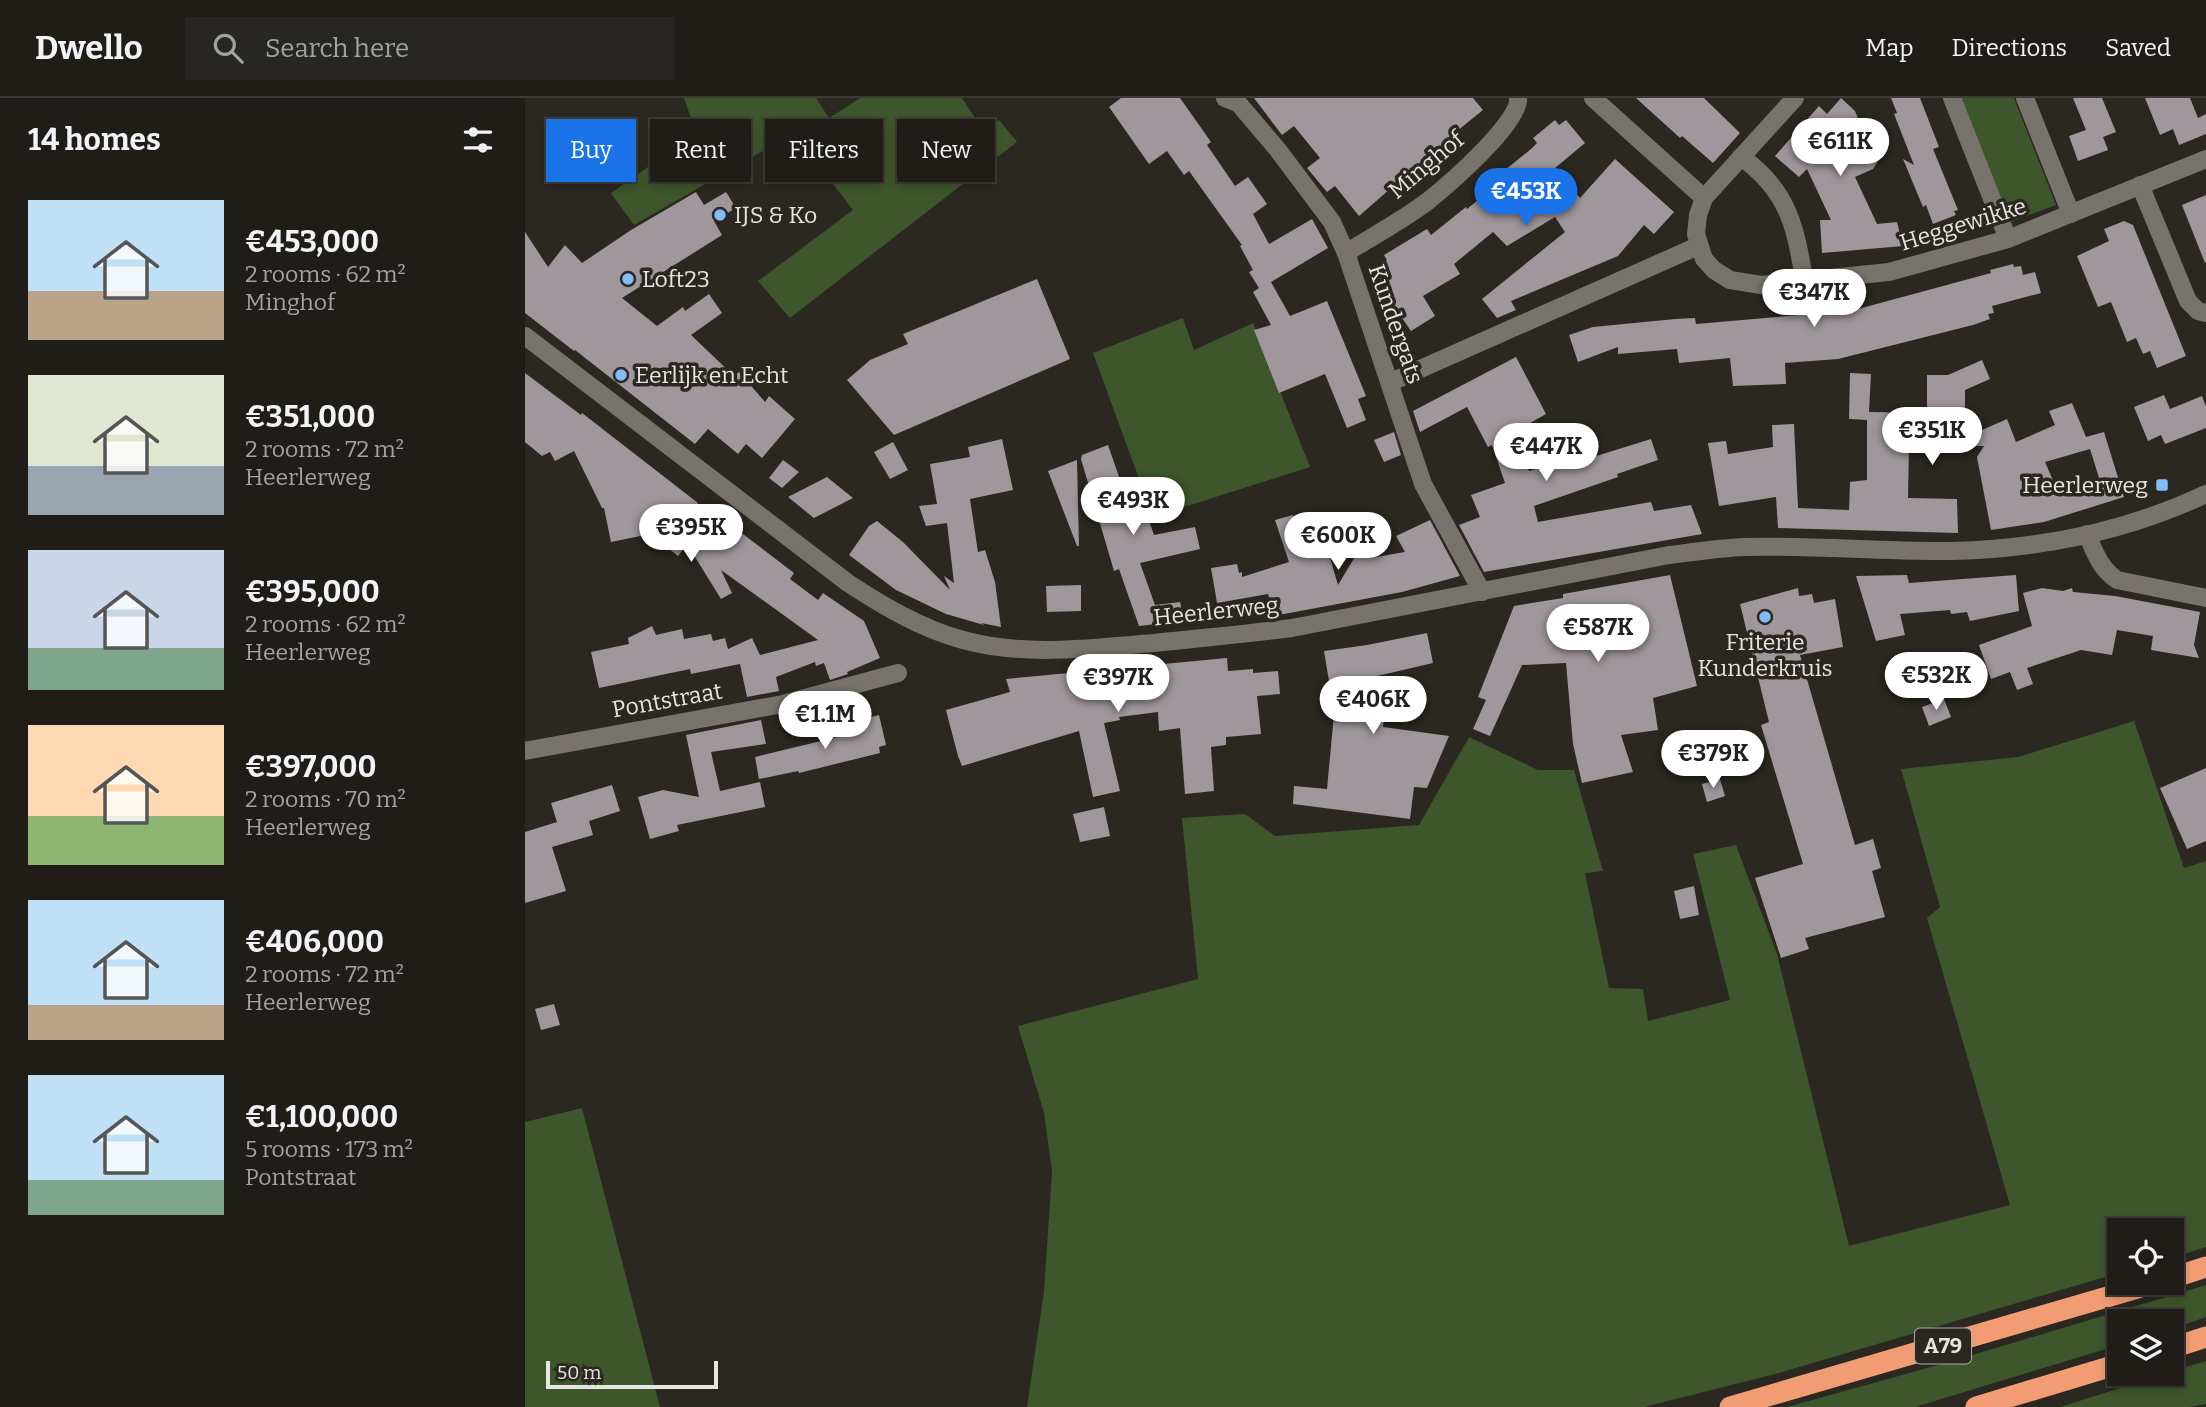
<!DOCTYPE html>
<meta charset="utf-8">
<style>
:root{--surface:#201d19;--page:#282622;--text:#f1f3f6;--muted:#a2a2a2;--line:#3d3b38;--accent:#1a73e8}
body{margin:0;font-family:Bitter,serif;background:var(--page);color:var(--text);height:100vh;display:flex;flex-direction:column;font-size:26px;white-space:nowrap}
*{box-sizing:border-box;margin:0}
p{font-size:23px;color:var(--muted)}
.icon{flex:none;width:38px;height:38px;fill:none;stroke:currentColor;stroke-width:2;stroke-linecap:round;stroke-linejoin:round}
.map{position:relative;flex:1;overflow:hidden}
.sheet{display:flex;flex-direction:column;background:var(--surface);width:525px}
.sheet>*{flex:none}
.top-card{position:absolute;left:21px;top:21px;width:665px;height:63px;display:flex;gap:14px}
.buttons{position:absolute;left:1582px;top:1120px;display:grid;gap:14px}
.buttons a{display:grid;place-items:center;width:77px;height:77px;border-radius:0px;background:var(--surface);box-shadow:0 4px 10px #0003,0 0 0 2px var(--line);font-size:35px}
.scale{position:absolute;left:21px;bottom:18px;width:172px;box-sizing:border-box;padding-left:7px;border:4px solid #e8e5e1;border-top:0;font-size:19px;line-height:24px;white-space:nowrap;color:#e8e5e1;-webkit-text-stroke:5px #2b2721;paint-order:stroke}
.price{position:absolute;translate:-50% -60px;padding:0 16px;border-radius:24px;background:#fff;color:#222;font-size:23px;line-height:46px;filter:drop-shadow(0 2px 4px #0008)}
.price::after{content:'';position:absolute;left:50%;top:42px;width:21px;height:16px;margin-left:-10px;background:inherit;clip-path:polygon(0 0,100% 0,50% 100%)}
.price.on{background:var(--accent);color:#fff}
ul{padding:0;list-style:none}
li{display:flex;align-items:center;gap:21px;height:175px;padding:0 28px}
li span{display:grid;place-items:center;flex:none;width:196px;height:140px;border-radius:0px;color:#555}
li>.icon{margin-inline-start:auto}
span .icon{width:84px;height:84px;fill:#fffc;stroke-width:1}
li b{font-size:30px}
h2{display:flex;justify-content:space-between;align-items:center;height:84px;padding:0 28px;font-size:30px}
.chip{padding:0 24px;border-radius:0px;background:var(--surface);box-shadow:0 4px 10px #0003,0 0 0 2px var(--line);font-size:24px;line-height:63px}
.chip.on{background:var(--accent);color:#fff}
header{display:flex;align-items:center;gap:42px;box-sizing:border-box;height:98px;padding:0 35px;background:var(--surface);border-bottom:2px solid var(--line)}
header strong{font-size:33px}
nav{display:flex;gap:38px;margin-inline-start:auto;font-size:24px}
.search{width:490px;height:63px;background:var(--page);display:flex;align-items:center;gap:18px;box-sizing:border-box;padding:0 24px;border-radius:0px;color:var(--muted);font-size:26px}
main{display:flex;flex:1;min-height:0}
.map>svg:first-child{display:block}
.green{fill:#3d562b}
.building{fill:#9f979c;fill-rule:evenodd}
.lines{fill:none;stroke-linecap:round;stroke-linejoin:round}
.street{stroke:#78736c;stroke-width:18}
.secondary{stroke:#78736c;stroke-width:18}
.highway{stroke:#f29c73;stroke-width:21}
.poi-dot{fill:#82bcfa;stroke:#2b2721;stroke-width:2.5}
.labels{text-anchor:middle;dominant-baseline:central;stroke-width:7;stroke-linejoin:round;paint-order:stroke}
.shield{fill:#2b2721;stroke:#afaca7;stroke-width:2}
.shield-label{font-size:21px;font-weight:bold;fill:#e8e5e1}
.street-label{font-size:23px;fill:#e8e5e1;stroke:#2b2721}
.poi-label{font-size:23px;fill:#e8e5e1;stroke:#2b2721;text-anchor:start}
</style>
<header>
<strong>Dwello</strong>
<div class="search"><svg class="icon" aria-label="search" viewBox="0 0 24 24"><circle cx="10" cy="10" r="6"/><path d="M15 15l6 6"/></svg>Search here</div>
<nav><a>Map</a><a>Directions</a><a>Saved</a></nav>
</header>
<main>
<section class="sheet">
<h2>14 homes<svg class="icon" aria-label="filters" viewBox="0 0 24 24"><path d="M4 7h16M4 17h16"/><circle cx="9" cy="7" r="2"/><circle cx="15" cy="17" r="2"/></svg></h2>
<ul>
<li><span style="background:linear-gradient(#bfe0f5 65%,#b9a48a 0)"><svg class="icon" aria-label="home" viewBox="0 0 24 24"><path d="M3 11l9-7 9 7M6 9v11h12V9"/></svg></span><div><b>€453,000</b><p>2 rooms · 62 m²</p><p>Minghof</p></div></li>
<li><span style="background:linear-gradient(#dfe7d0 65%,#9aa5b1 0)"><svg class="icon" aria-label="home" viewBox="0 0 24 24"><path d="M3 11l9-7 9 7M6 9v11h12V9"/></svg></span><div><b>€351,000</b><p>2 rooms · 72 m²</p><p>Heerlerweg</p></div></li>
<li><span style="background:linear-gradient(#c9d6e8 70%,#7fa58c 0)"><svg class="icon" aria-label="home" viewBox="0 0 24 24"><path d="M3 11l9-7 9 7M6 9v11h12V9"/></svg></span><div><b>€395,000</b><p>2 rooms · 62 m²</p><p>Heerlerweg</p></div></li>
<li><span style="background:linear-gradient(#ffd9b3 65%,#8fb573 0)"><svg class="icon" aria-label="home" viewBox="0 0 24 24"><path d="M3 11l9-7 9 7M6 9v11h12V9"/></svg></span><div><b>€397,000</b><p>2 rooms · 70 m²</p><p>Heerlerweg</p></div></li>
<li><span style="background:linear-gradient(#bfe0f5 75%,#b9a48a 0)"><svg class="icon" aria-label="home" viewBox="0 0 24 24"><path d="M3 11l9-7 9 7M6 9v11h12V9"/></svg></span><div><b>€406,000</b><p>2 rooms · 72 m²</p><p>Heerlerweg</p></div></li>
<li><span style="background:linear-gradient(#bfe0f5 75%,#7fa58c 0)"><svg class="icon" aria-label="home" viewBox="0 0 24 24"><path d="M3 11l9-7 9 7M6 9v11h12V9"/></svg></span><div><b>€1,100,000</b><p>5 rooms · 173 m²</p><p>Pontstraat</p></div></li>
</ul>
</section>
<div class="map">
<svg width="1681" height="1309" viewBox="0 0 1681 1309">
<rect width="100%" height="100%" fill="#2b2721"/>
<g class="green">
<path d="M159 0H291L304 20 335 0H437L459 33 474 22 492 44 265 220 233 183 328 112 269 35 109 127 86 95 171 35Z"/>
<path d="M1436 0H1489L1531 107 1486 124Z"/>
<path d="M658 220 669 252 728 225 785 369 628 419 568 255Z"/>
<path d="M1609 623 1659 770 1681 763V1149L1647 1160V1132H1594V1175L1254 1275 1119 1309H502L519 1193 527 1073 519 1015 493 928 673 881 657 720 720 716 750 738 894 727 944 639 1013 672H1049L1078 773 1060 775 1084 890 1118 891 1123 923 1205 902 1168 756 1211 747 1252 856 1324 1148 1485 1107 1402 820 1415 809 1376 671 1493 659Z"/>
<path d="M57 1010 135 1309H0V1024Z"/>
<path d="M1681 1187V1219L1647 1231V1223H1594V1247L1390 1309H1262L1424 1264Z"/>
<path d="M1681 1263V1306L1665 1309H1535L1640 1276H1647V1273Z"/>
</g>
<g class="building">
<path d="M596 0H655L686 44 682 47 710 88 723 79 742 106 728 116 744 146 787 121 803 150 746 184 765 218 802 203 841 298 833 301 841 322 822 330 800 276 754 295 729 232 746 227 728 194 734 190 724 174 728 172 715 148 717 147 664 73 659 77 642 53 624 66 584 9Z"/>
<path d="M729 0H948L958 12 916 46 917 47 911 52 915 58 893 75 889 70 834 118 810 88 802 94 782 70 795 60 769 28 757 37Z"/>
<path d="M1111 0H1179L1215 35 1188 65 1157 38 1155 40Z"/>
<path d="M1316 0 1330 13 1340 37 1361 50 1348 71 1330 79 1352 126 1372 124 1378 148 1297 155 1295 122H1306L1282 71 1274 79 1250 58 1294 8 1302 16Z"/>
<path d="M1366 0H1395L1414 49 1408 51 1433 112 1429 113 1431 117 1408 126 1401 107 1398 109 1378 61 1389 67 1369 16 1372 15Z"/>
<path d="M1548 0H1577L1591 34 1578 39 1583 52 1553 63 1544 38 1561 32Z"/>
<path d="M1620 0H1665L1673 20 1681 16V36L1654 47 1648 31 1635 37Z"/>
<path d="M1030 22 1034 27 1041 22 1060 45 1030 70 1055 100 1090 61 1149 114 1129 136 1119 127 1093 158 986 203 991 212 972 220 957 201 1040 134 1030 119 982 148 968 134 929 166 935 176 898 198 910 218 886 233 849 179 852 168 862 162 859 157 902 131 906 137 941 109 942 111 968 90 964 85 1006 51 1012 45 1008 40Z"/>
<path d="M171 94 179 107 201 94 211 110 189 123 197 137 97 200 132 228 158 209 160 213 184 196 197 215 166 237 209 278 214 274 240 304 244 298 270 321 237 360 221 346 213 356 183 331 170 346 50 252 49 253 0 215V134L23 169 40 147 57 165 106 132Z"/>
<path d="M1681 97V164L1680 165 1657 107Z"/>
<path d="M1599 123 1608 127 1661 258 1632 270 1625 253 1618 256 1611 240 1602 244 1586 204 1573 209 1552 158 1584 143 1579 131Z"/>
<path d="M1488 166 1489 169 1496 168 1498 177 1510 174 1516 195 1467 208 1469 215 1463 216 1465 221 1448 227 1313 261 1260 265 1261 286 1208 288 1205 260 1154 265 1152 251 1093 256V249L1053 264 1044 237 1068 229 1150 221 1170 220 1171 226 1286 216V213L1321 210 1322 214 1466 175 1465 172Z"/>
<path d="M512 181 545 261 369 337 322 282 345 262 383 246 378 236Z"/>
<path d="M991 259 1021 316 989 334 1004 373 1038 363 1036 355 1060 348 1063 357 1067 356 1068 359 1126 341 1133 362 1092 376 1093 379 1009 408 1013 424 1126 404 1129 413 1166 407 1177 436 959 474 934 427 955 419 946 397 980 385 967 347 963 349 942 309 895 334 888 313Z"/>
<path d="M1457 262 1465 281 1440 292V323L1429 324 1430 344 1482 321 1491 344 1530 327 1524 313 1547 305 1561 339 1579 334 1599 399 1519 424 1466 432 1452 359 1459 348 1384 347 1383 400 1432 401 1433 435 1253 430 1251 399 1194 408 1183 345 1201 343 1203 356 1248 349 1247 327 1269 326 1273 410 1324 412 1325 384 1342 382V322L1324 321 1325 275 1346 276 1344 314 1402 315V277H1423ZM1565 351 1575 383 1534 396 1520 364Z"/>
<path d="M0 275 56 317 57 315 173 405 162 419 198 446 210 430 269 475 265 481 293 502 298 495 339 523 355 560 322 574 323 576 305 582 299 565 291 568 290 564 251 579 254 593 222 599 215 566 166 576 165 571 74 590 66 554 104 546 103 540 127 528 131 537 157 531 159 541 186 536 188 543 200 540 203 551 227 540 235 557 293 542 196 472 207 495 196 501 162 446 153 458 125 436 86 444 79 410H77L49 353 30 363 25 354 17 358 0 344Z"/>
<path d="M1639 297 1645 311 1677 298 1681 309V330L1640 346 1636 337 1623 343 1609 309Z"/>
<path d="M869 334 876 357 859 364 849 342Z"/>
<path d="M477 341 488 392 445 401 453 454 460 452 470 484 476 529 456 525 459 527 421 516 371 492 324 457 344 428 352 423 378 444 425 492 419 478 429 485 422 425 401 428 394 408 412 406 405 366 445 359 443 349Z"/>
<path d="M368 344 383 372 365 381 349 354Z"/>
<path d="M583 347 601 399 614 394 629 437 670 429 675 451 615 465 630 507 655 504 659 523 614 528 594 471 589 473 556 361 557 357Z"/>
<path d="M258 362 274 374 257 390 244 380Z"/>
<path d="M552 362 554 448H552L523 373Z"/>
<path d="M302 379 328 400 289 420 263 399Z"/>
<path d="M768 417 777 445 799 439 813 487 831 457 840 456 845 460 880 454 871 438 905 422 935 478 877 494 759 516 750 517 743 496 692 505 686 470 712 466 714 475 717 474V479L764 464 750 422Z"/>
<path d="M1145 477 1172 588 1128 600 1133 632 1096 637 1108 674 1057 685 1048 646 1041 565 997 567 965 638 948 631 961 602 953 599 989 508 1038 500V496Z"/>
<path d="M1382 477 1384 485 1491 477 1494 513 1445 523 1442 514 1426 516 1425 512 1375 516 1380 537 1351 543 1331 478Z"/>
<path d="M556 487V513L522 514 521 488Z"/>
<path d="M1273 490 1274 498 1287 496 1289 505 1310 501 1318 549 1275 557 1330 747 1348 741 1356 770 1347 773 1360 819 1280 840 1284 851 1256 860 1230 780 1278 766 1236 627 1244 624 1215 506Z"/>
<path d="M1517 490 1538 493 1547 490 1548 494 1590 498 1675 514 1669 547 1674 560 1626 552 1628 538 1592 532 1587 557 1556 552 1502 570 1508 586 1492 592 1485 574 1466 581 1454 547 1507 528 1498 495Z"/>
<path d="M902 535 908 565 848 579 845 611 860 613 858 629 924 638 902 690 889 689 885 721 768 706 769 688 802 691 811 595H806L799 553 842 547Z"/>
<path d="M702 560 703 573 728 571V575L753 573 755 596 732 598 736 636 701 639V647L686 649 689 693 660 696 655 630 634 633 633 614 594 619 595 622 579 625 595 693 568 699 554 633 437 668 433 658 421 612 485 594 481 581Z"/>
<path d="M1419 601 1426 619 1404 628 1397 609Z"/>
<path d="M354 617 361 647 354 649 355 655 274 675 273 673 234 681 230 659 333 634 330 623Z"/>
<path d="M236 622 241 646 186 654 195 693 235 684 240 709 152 727 154 733 125 741 113 699 138 692 174 699 161 637Z"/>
<path d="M1681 670V743L1662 751 1635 690Z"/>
<path d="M1195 681 1200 698 1182 704 1177 686Z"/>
<path d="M87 687 95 713 64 723 68 737 27 749 41 793 0 805V734L32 724 26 705Z"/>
<path d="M579 709 585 738 555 744 548 716Z"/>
<path d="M1169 788 1174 817 1155 821 1149 793Z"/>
<path d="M29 906 35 927 16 932 10 911Z"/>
</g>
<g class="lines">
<g class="street">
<path d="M700 0 713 5 753 52 807 124 821 155 898 386 957 494"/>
<path d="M1068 0 1179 100"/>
<path d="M1270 0 1179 100 1173 117 1171 136 1179 161 1189 172 1205 182 1236 187 1364 174 1483 141 1681 61"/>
<path d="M1427 0 1483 141"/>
<path d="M1500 0 1546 116"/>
<path d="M1216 59C1262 91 1272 130 1279 183"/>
<path d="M1615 87 1663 203 1673 213 1681 215"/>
<path d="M821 155C848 138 878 122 903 103 923 87 996 24 993 0"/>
<path d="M866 284 1173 148"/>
<path d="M1562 436C1570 455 1575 470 1592 482L1681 500"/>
<path d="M0 653 258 606 373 575"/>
</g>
<path class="secondary" d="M0 238 323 485C358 508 397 531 438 542 500 559 565 550 629 545 675 540 721 536 767 530L1144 457C1169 454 1194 450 1219 449 1288 447 1357 454 1427 453 1514 451 1602 433 1681 396"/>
<g class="highway">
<path d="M1647 1180 1681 1169"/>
<path d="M1647 1250 1681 1239"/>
<path d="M1205 1309 1630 1185"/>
<path d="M1451 1309 1594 1266"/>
</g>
</g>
<g class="poi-dot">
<circle cx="195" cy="117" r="7"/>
<circle cx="103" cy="181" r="7"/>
<circle cx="96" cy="277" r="7"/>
<rect x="1630" y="380" width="14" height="14" rx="3.5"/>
<circle cx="1240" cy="519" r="7"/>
</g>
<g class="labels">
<rect class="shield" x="1390" y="1230.5" width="56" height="35" rx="5"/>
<g class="shield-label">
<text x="1418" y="1248">A79</text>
</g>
<g class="street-label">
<text transform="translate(901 67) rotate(-40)">Minghof</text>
<text transform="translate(1438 126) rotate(-17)">Heggewikke</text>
<text transform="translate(871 226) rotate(71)">Kundergats</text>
<text transform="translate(691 513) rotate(-6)">Heerlerweg</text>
<text transform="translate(142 602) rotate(-10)">Pontstraat</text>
</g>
<g class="poi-label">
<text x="209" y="117">IJS &amp; Ko</text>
<text x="117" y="181">Loft23</text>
<text x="110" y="277">Eerlijk en Echt</text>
<text x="1623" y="387" text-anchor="end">Heerlerweg</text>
<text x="1240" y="544" text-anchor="middle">Friterie<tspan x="1240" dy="26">Kunderkruis</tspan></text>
</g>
</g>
</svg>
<div class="buttons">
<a><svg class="icon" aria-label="locate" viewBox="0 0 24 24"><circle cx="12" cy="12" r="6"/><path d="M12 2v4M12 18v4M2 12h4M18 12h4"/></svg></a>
<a><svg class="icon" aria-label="layers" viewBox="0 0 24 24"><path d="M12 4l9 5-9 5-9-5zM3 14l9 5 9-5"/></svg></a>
</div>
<div class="scale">50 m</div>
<b class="price" style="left:1315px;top:80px">€611K</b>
<b class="price on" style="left:1001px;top:130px">€453K</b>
<b class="price" style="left:1289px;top:231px">€347K</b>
<b class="price" style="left:1407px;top:369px">€351K</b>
<b class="price" style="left:1021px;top:385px">€447K</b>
<b class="price" style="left:608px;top:439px">€493K</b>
<b class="price" style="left:166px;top:466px">€395K</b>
<b class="price" style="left:813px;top:474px">€600K</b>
<b class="price" style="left:1073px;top:566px">€587K</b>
<b class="price" style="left:1411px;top:614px">€532K</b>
<b class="price" style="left:593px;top:616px">€397K</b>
<b class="price" style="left:848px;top:638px">€406K</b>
<b class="price" style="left:300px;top:653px">€1.1M</b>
<b class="price" style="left:1188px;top:692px">€379K</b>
<div class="top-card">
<a class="chip on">Buy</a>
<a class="chip">Rent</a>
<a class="chip">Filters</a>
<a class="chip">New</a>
</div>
</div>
</main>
